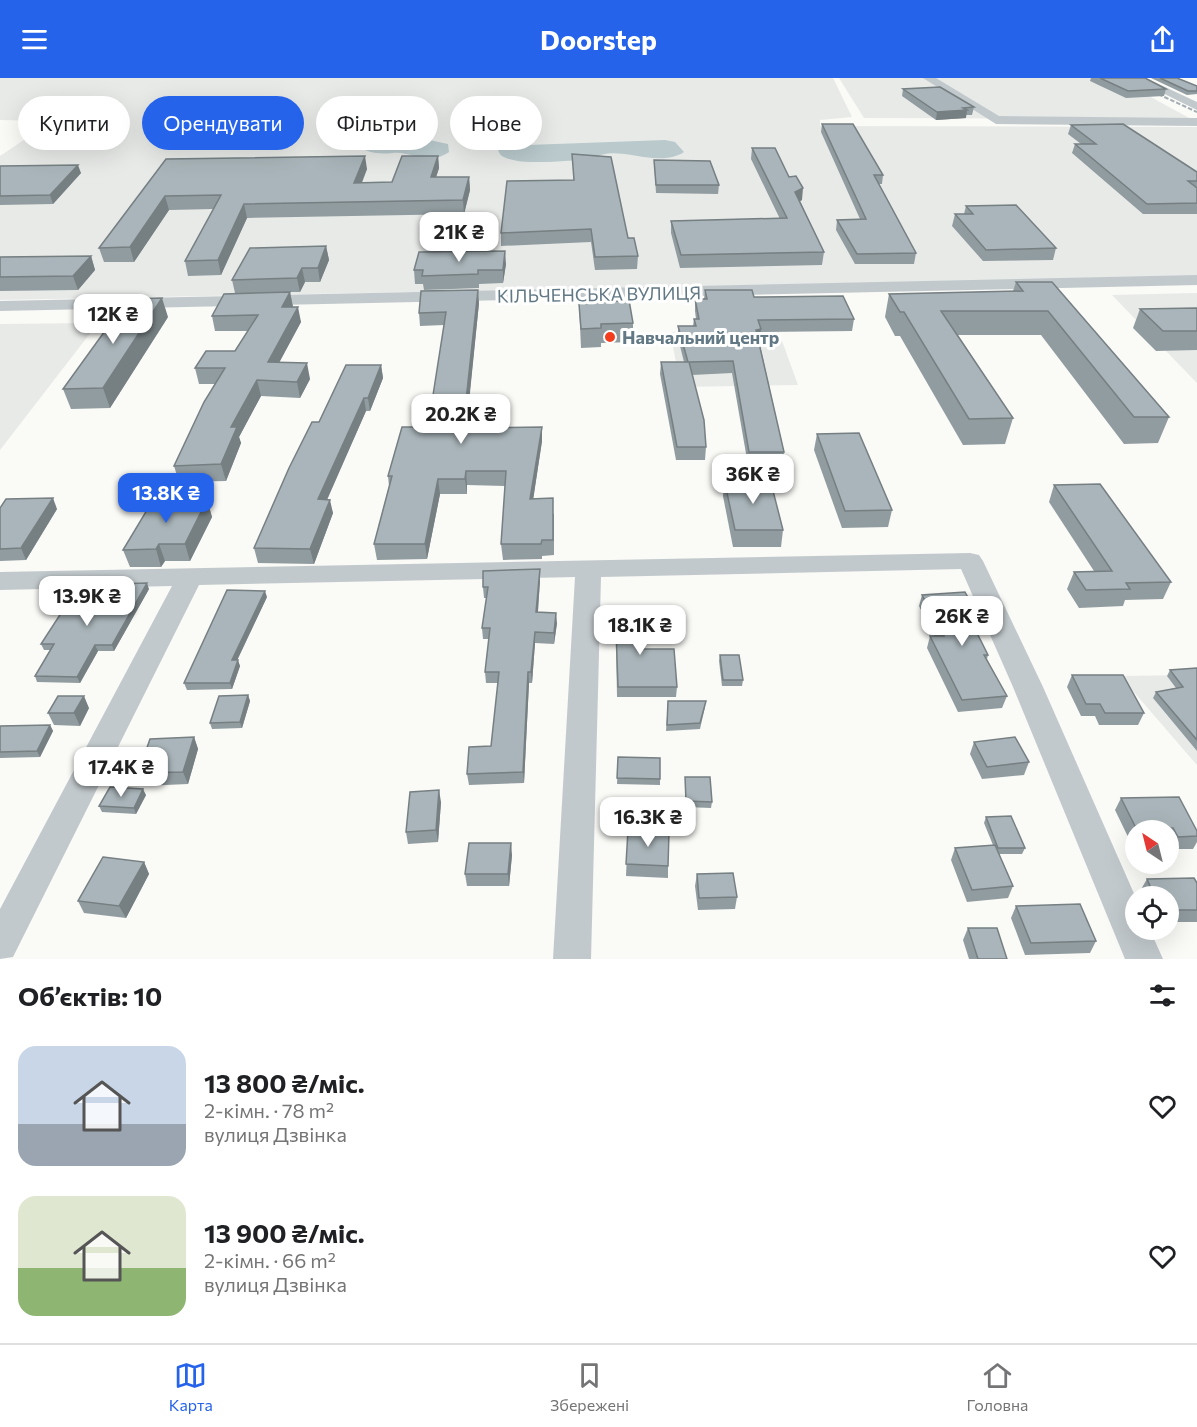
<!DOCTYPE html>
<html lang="uk">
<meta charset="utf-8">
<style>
:root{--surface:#fff;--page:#f2f2f2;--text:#202124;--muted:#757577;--line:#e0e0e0;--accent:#2563eb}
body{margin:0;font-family:Commissioner,sans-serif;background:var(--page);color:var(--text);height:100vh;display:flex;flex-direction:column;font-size:22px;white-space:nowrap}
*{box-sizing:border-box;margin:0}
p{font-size:20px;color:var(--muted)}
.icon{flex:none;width:33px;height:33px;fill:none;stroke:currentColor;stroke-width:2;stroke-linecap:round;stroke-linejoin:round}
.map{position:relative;height:881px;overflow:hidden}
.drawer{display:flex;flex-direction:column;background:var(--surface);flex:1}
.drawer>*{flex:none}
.guide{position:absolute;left:18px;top:18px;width:600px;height:54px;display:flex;gap:12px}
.needle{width:39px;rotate:325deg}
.buttons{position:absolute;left:1125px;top:742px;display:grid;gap:12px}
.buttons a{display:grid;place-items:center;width:54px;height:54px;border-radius:50%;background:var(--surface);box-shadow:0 6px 24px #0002;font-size:30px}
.price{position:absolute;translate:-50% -51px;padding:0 14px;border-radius:12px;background:#fff;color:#222;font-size:20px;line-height:39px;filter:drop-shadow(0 2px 3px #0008)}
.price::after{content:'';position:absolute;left:50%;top:36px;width:18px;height:14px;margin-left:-9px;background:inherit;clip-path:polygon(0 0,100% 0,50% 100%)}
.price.on{background:var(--accent);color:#fff}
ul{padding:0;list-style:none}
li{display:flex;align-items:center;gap:18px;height:150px;padding:0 18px}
li span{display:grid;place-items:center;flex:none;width:168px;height:120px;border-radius:18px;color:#555}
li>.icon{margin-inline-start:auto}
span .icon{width:72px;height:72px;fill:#fffc;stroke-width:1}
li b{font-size:26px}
h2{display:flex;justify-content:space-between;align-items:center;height:72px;padding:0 18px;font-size:26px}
.tag{padding:0 21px;border-radius:27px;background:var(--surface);box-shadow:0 6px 24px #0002;font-size:21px;line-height:54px}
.tag.on{background:var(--accent);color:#fff}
header{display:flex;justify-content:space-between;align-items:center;height:78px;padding:0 18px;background:var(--accent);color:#fff;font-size:27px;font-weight:700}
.dock{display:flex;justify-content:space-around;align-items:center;height:84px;border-top:2px solid var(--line);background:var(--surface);font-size:16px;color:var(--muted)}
.dock a{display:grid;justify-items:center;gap:3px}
.dock .on{color:var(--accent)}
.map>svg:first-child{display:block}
.built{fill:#e8eae8}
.water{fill:#b9c9cc}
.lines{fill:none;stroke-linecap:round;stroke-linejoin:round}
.minor{fill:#c2c9cc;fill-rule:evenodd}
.rail{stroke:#a3adb2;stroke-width:2;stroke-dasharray:4.5 2;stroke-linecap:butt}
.wall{fill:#919ca0}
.shaded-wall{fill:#767f82}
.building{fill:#a9b5ba;stroke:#767f82;stroke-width:1.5}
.poi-dot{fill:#f43d1d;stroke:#fff;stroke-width:2}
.labels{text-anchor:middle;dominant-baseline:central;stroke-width:6;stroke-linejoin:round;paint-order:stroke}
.far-street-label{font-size:18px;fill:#627985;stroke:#fff}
.far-poi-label{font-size:18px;font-weight:bold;fill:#627985;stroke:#fff;text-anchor:start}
</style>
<header><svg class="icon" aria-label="menu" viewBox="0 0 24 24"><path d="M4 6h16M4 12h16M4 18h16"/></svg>Doorstep<svg class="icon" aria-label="share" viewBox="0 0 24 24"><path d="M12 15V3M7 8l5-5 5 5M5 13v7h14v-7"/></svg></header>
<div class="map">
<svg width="1197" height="881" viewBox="0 0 1197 881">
<rect width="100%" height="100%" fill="#fafaf7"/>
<g class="built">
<path d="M0 0H833L852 39 820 42V48L1197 49V199L0 222V78L52 43 0 42Z"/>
<path d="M839 0H1116L1191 41 864 40Z"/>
<path d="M1197 215V305L1112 217Z"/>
<path d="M98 245 0 372V246Z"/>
<path d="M778 252 798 307 681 309 670 254Z"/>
<path d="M1197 597V687L1120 598Z"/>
</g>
<g class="water">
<path d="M397 55 448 66 449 74C427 89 412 73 393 75 383 76 375 76 365 72L360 61H376Z"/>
<path d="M495 58 528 67 665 62 675 64 684 74C656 92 616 64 593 81 572 82 519 89 502 78 498 76 495 63 495 58Z"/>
</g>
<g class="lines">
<g class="minor">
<path d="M923 0H936L999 38 1197 40V48L996 46Z"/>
<path d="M1132 0H1146L1197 24V32Z"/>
<path d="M1197 197V207L0 233V223Z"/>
<path d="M970 475 979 477 983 483 1043 609 1136 820V852H1150L1163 881H1125L1013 609 961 491 601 499 591 881H553L575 499 199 507 13 879 0 881V831L172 508 0 512V494Z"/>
</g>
<path class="rail" d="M1123 0 1197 34"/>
</g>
<g class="wall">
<path d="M1091 0H1145L1166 11 1164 18 1126 20 1090 3Z"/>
<path d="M1151 0H1177L1197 8V16L1187 17Z"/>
<path d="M903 11 974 29 972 37H966V40L936 42 902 18Z"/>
<path d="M822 46 883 97 882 106H879L916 175 914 186H855L836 152 837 142 860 141 821 54Z"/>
<path d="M1071 47 1197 94V136H1143L1072 75 1075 66H1081L1068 56Z"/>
<path d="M752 70 802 122 800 123 824 174 822 187 680 190 671 155V143L780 141 751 81Z"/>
<path d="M572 76 628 160 638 178 637 191 595 192 591 164 501 168V155L574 102Z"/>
<path d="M438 78 439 90 436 99H469L470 112 464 136 247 140 221 197 188 198 185 183 214 131 169 132 134 184H104L99 170 166 81 367 91 362 105 392 104Z"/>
<path d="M654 82 719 107 718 116 656 115Z"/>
<path d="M0 88 81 95 53 126 0 127Z"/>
<path d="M966 128 1056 170 1053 182 983 183 952 148 955 136H964Z"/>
<path d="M326 168 329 182 320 204H305L300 214H290L293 229 301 244 279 284 310 301 300 320 261 318 239 359 241 365 226 403 179 404 174 388 216 306H199L195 290 235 273 248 253H215L212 238 235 215 232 202Z"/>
<path d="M91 178 95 192 78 212 0 213V179Z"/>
<path d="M506 186 503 205 479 206V210L424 212 423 206H415L414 192Z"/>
<path d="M1016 204 1169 339 1158 365 1124 366 1041 257H958L1013 340 1005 366 963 367 900 258H895L885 239 889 216 1013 213Z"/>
<path d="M705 212 754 219 854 241 852 253 761 254 760 262 759 263 784 374 783 387H748L732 295 692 297 706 369 705 382H676L660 296 661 284H684L678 260V248H693L694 241H696L695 233V221H704Z"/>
<path d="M479 225 466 350 542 349V363L533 421 554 436V477L542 478V481L503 482 501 466 505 408 467 407V416H440L427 481 377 482 374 466 389 408 388 398 428 349 444 247 420 248 419 235Z"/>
<path d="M579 226 633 245V264L601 265V269L581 270Z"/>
<path d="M1197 230V272L1156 273 1133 250 1140 231Z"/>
<path d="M168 239 110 330 71 331 63 311Z"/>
<path d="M381 287 383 300 370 333H366L327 422 333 435 314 486 258 485 254 470 319 344Z"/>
<path d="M817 356 892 432 888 449 842 450 814 372Z"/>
<path d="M724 401 783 452 781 469H733L723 418Z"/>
<path d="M1054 407 1171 504 1163 521 1125 522 1123 528 1079 530 1067 511 1074 494 1094 493 1049 424Z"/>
<path d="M207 422 212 439 190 483H165L161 489H130L123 472Z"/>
<path d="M0 430 57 431 26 482 0 483Z"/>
<path d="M540 502 538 534 557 545 554 566 535 565 532 605H529L524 705 469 707 467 696 491 668 498 605H486L485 594 489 561H483L482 550 487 520H484L483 509Z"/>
<path d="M149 511 114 573H98L80 605 37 604 35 598 51 572H44L41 566Z"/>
<path d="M922 517 976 534 973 546 988 577 987 581 1007 618 1002 630 958 634 927 570 930 558H934L919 528Z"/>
<path d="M267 519 237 582 240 588 232 611 187 612 184 605Z"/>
<path d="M607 534 637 571 677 609 676 619H617L616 563H606Z"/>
<path d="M720 577 743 602 742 608H722L719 583Z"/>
<path d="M1197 590V673L1153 620 1156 614 1176 610 1167 598 1170 592Z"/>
<path d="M1072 597 1144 635 1138 647H1099L1095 638H1081L1067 609Z"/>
<path d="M248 617 250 623 242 650 212 651 210 645Z"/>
<path d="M668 623 705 629 700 651 666 653Z"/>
<path d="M89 630 80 648 54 647 48 635Z"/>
<path d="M50 647 53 653 40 679 0 680V648Z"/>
<path d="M194 659 198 671 188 706 143 708 138 695Z"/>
<path d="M974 664 1029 684 1024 697 982 701 970 676Z"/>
<path d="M618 679 660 701V707L617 706Z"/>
<path d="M685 699 712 724 711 730 685 729Z"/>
<path d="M146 717 136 736 102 734 99 728Z"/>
<path d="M1121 720 1197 753V764L1193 771H1171L1168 766V753H1136V762L1130 763 1115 732Z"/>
<path d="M441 724 438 764 408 766 406 754Z"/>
<path d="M986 739 1025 770 1022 776H999L1013 808 1008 820 967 824 951 782 955 770 993 767 984 745Z"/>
<path d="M628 752 668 788V800L626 798Z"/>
<path d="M512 777 509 808H467L465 796Z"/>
<path d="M144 784 149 796 126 840 84 835 78 823Z"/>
<path d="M697 796 737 819 735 831 698 832 695 808Z"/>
<path d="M1147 801 1197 805V844H1168V819H1143L1140 813Z"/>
<path d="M1016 828 1096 863 1090 875 1025 877 1011 840Z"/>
<path d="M968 850 1007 881H969L963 862Z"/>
</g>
<g class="shaded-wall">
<path d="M967 32 966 40 936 42 937 34Z"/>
<path d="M365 78 367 91 356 118 354 105Z"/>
<path d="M438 78 439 90 432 112 431 99Z"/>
<path d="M78 87 81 95 53 126 50 117Z"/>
<path d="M469 99 470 112 464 136 463 122Z"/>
<path d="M803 110 802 122 794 126 795 114Z"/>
<path d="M165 118 169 132 134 184 130 169Z"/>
<path d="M244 126 247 140 221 197 218 182Z"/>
<path d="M326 168 329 182 320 204 318 190Z"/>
<path d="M505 173 506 186 503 205V192Z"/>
<path d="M91 178 95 192 78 212 73 198Z"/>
<path d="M302 190 305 204 300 214 297 200Z"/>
<path d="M478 212 479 225 465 364 463 350Z"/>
<path d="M290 214 293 229H282Z"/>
<path d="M162 220 168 239 110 330 103 310Z"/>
<path d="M298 229 301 244 271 300 268 284Z"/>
<path d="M761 251 760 262 755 264 756 252Z"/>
<path d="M307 285 310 301 300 320 297 304Z"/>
<path d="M381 287 383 300 370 333 368 320Z"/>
<path d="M257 302 261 318 239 359 241 365 226 403 221 386 231 349Z"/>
<path d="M364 320 366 333 321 435 318 421Z"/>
<path d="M542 349V363L531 436 530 421Z"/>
<path d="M466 393 467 407V416L465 401Z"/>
<path d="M438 401 440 416 427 481 425 466Z"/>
<path d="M53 420 57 431 26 482 21 470Z"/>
<path d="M207 422 212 439 190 483 185 466Z"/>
<path d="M330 422 333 435 314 486 310 471Z"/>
<path d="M159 466 165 483 161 489 156 471Z"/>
<path d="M540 491V502L537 545 536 534Z"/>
<path d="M147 505 149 511 114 573 112 567Z"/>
<path d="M265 513 267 519 234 589 232 582Z"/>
<path d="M556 535 557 545 554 566V555Z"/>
<path d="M535 554V565L532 605 531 594Z"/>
<path d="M95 567 98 573 80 605 77 599Z"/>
<path d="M238 582 240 588 232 611 230 605Z"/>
<path d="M528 594 529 605 524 705 523 694Z"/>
<path d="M248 617 250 623 242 650 240 644Z"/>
<path d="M84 618 89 630 80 648 74 635Z"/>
<path d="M50 647 53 653 40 679 37 673Z"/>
<path d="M194 659 198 671 188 706 183 694Z"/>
<path d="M143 711 146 717 136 736 134 730Z"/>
<path d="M439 712 441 724 438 764 436 752Z"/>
<path d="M511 765 512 777 509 808 508 796Z"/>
<path d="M144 784 149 796 126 840 119 828Z"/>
</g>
<g class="building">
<path d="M1100 0H1145L1166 11 1128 13Z"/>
<path d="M1160 0H1177L1197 8V13H1188Z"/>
<path d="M940 9 974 29 963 30 967 32 937 34 903 11Z"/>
<path d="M822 46H853L883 97H874L916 175 857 176 837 142 866 141Z"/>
<path d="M1123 46 1197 94V103H1188L1197 110V125L1147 126 1075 66H1096L1071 47Z"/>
<path d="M752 70H775L789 99 796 98 803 110 795 114 824 174 681 177 671 143 787 140Z"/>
<path d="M572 76 611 79 628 160H634L638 178 595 179 591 151 501 155 507 103 574 102Z"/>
<path d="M365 78 354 105 392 104 402 78H438L431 99H469L463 122 244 126 218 182 185 183 221 117 165 118 130 169 99 170 166 81Z"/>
<path d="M654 82 710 83 719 107H656Z"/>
<path d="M78 87 50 117 0 118V88Z"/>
<path d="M1016 127 1056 170 986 172 955 136H973L966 128Z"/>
<path d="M326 168 318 190H302L297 200 232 202 250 170Z"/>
<path d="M505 173 503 192H478V196L422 198 423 192H414L419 174Z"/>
<path d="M91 178 73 198 0 199V179Z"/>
<path d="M1016 204H1052L1169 339H1134L1048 233H941L1013 340 969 341 904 234H900L889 216 1023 213Z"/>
<path d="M478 212 463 350 542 349 530 421 553 420V462H542L541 466H501L506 393H466L465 401H438L425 466H374L392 398H388L402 349H428L446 234 419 235 421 213Z"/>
<path d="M705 212H752L754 219 843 218 854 241 758 242 761 251 756 252 784 374H749L733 283 689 284 704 342 706 369H677L661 284H688L678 248H696L694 241H699L695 221H707Z"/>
<path d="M290 214 282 229H298L268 284 307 285 297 304 257 302 231 349H237L221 386 174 388 204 324 225 290H195L206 273H235L258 237 212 238 224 216Z"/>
<path d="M162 220 103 310 63 311 128 221Z"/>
<path d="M629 222 633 245 601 246V250L581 251 579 226Z"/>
<path d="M1197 230V253H1163L1140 231Z"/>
<path d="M346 287H381L368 320H364L318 421 330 422 310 471 254 470 289 390 312 344H319Z"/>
<path d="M859 355 892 432 845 433 817 356Z"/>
<path d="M724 401H770L783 452H735Z"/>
<path d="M1100 406 1171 504 1126 505 1130 511 1086 512 1074 494 1112 493 1054 407Z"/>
<path d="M53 420 21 470 0 471V430L6 421Z"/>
<path d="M153 422H207L185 466H159L156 471 123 472Z"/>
<path d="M540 491 536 534 556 535 554 555 535 554 531 594H528L523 694 467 696 469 669 491 668 499 594H485L490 550H482L488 509H483V493Z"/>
<path d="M147 505 112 567H95L77 599 35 598 54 566H41L78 509 113 510 115 506Z"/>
<path d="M227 512 265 513 232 582H238L230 605H184Z"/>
<path d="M965 514 976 534 967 535 988 577H984L1007 618 962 622 930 558H944L922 517Z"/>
<path d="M607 534 638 535 637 571H674L677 609H618L616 552H606Z"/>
<path d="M720 577H739L743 602H723Z"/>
<path d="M1197 590V662L1156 614 1183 609 1170 592Z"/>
<path d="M1072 597H1123L1144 635H1105L1100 626H1086Z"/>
<path d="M248 617 240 644 210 645 219 618Z"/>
<path d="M58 618H84L74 635H48Z"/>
<path d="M668 623H706L700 645 667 647Z"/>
<path d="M50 647 37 673 0 674V648Z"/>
<path d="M194 659 183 694 138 695 150 661Z"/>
<path d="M1015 659 1029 684 987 689 974 664Z"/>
<path d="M618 679 660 680V701L617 700Z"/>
<path d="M685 699H710L712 724 686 723Z"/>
<path d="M110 709 143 711 134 730 99 728Z"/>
<path d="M439 712 436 752 406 754 410 714Z"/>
<path d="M1179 719 1197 753V758L1178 759 1173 750H1136L1121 720Z"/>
<path d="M1011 738 1025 770H998L986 739Z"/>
<path d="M628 752 669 754 668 788 626 786Z"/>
<path d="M469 765H511L508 796H465Z"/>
<path d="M995 767 1013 808 972 812 955 770Z"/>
<path d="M103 779 144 784 119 828 78 823Z"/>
<path d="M733 795 737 819 699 820 697 796Z"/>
<path d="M1194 800 1197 805V832H1168V819H1155L1147 801Z"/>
<path d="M1080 826 1096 863 1031 865 1016 828Z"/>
<path d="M968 850H997L1007 881H978Z"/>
</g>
<circle class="poi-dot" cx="610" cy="259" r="6"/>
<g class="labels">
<g class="far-street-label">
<text transform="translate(599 216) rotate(-1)">КІЛЬЧЕНСЬКА ВУЛИЦЯ</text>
</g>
<g class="far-poi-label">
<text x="622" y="259">Навчальний центр</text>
</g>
</g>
</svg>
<div class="buttons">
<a><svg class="needle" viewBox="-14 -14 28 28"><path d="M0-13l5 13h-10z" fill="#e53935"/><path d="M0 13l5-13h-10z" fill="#757577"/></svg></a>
<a><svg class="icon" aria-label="locate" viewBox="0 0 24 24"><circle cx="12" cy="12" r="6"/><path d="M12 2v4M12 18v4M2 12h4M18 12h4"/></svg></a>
</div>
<b class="price" style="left:459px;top:185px">21K ₴</b>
<b class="price" style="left:113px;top:267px">12K ₴</b>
<b class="price" style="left:461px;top:367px">20.2K ₴</b>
<b class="price" style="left:753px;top:427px">36K ₴</b>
<b class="price on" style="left:166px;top:446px">13.8K ₴</b>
<b class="price" style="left:87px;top:549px">13.9K ₴</b>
<b class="price" style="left:962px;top:569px">26K ₴</b>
<b class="price" style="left:640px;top:578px">18.1K ₴</b>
<b class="price" style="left:121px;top:720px">17.4K ₴</b>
<b class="price" style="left:648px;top:770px">16.3K ₴</b>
<div class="guide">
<a class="tag">Купити</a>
<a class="tag on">Орендувати</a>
<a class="tag">Фільтри</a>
<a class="tag">Нове</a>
</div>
</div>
<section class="drawer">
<h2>Об’єктів: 10<svg class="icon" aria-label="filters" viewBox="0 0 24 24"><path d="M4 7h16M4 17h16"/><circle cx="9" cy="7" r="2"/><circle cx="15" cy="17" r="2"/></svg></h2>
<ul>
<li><span style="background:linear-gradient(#c9d6e8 65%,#9aa5b1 0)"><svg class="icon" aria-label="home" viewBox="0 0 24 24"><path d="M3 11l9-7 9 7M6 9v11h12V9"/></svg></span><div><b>13 800 ₴/міс.</b><p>2-кімн. · 78 m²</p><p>вулиця Дзвінка</p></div><svg class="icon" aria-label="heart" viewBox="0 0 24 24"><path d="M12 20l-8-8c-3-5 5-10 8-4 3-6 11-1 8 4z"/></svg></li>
<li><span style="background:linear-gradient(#dfe7d0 60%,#8fb573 0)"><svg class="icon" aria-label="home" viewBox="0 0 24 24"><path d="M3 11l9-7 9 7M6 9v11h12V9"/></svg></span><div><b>13 900 ₴/міс.</b><p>2-кімн. · 66 m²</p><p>вулиця Дзвінка</p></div><svg class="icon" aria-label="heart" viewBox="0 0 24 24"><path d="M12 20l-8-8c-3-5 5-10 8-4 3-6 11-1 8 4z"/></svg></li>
</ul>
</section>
<nav class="dock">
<a class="on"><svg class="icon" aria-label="map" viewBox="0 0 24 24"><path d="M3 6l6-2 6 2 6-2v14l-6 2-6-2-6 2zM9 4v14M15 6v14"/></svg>Карта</a>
<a><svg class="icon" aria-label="saved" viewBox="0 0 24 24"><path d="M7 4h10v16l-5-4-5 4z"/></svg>Збережені</a>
<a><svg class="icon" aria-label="home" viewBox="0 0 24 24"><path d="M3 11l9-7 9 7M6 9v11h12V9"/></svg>Головна</a>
</nav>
